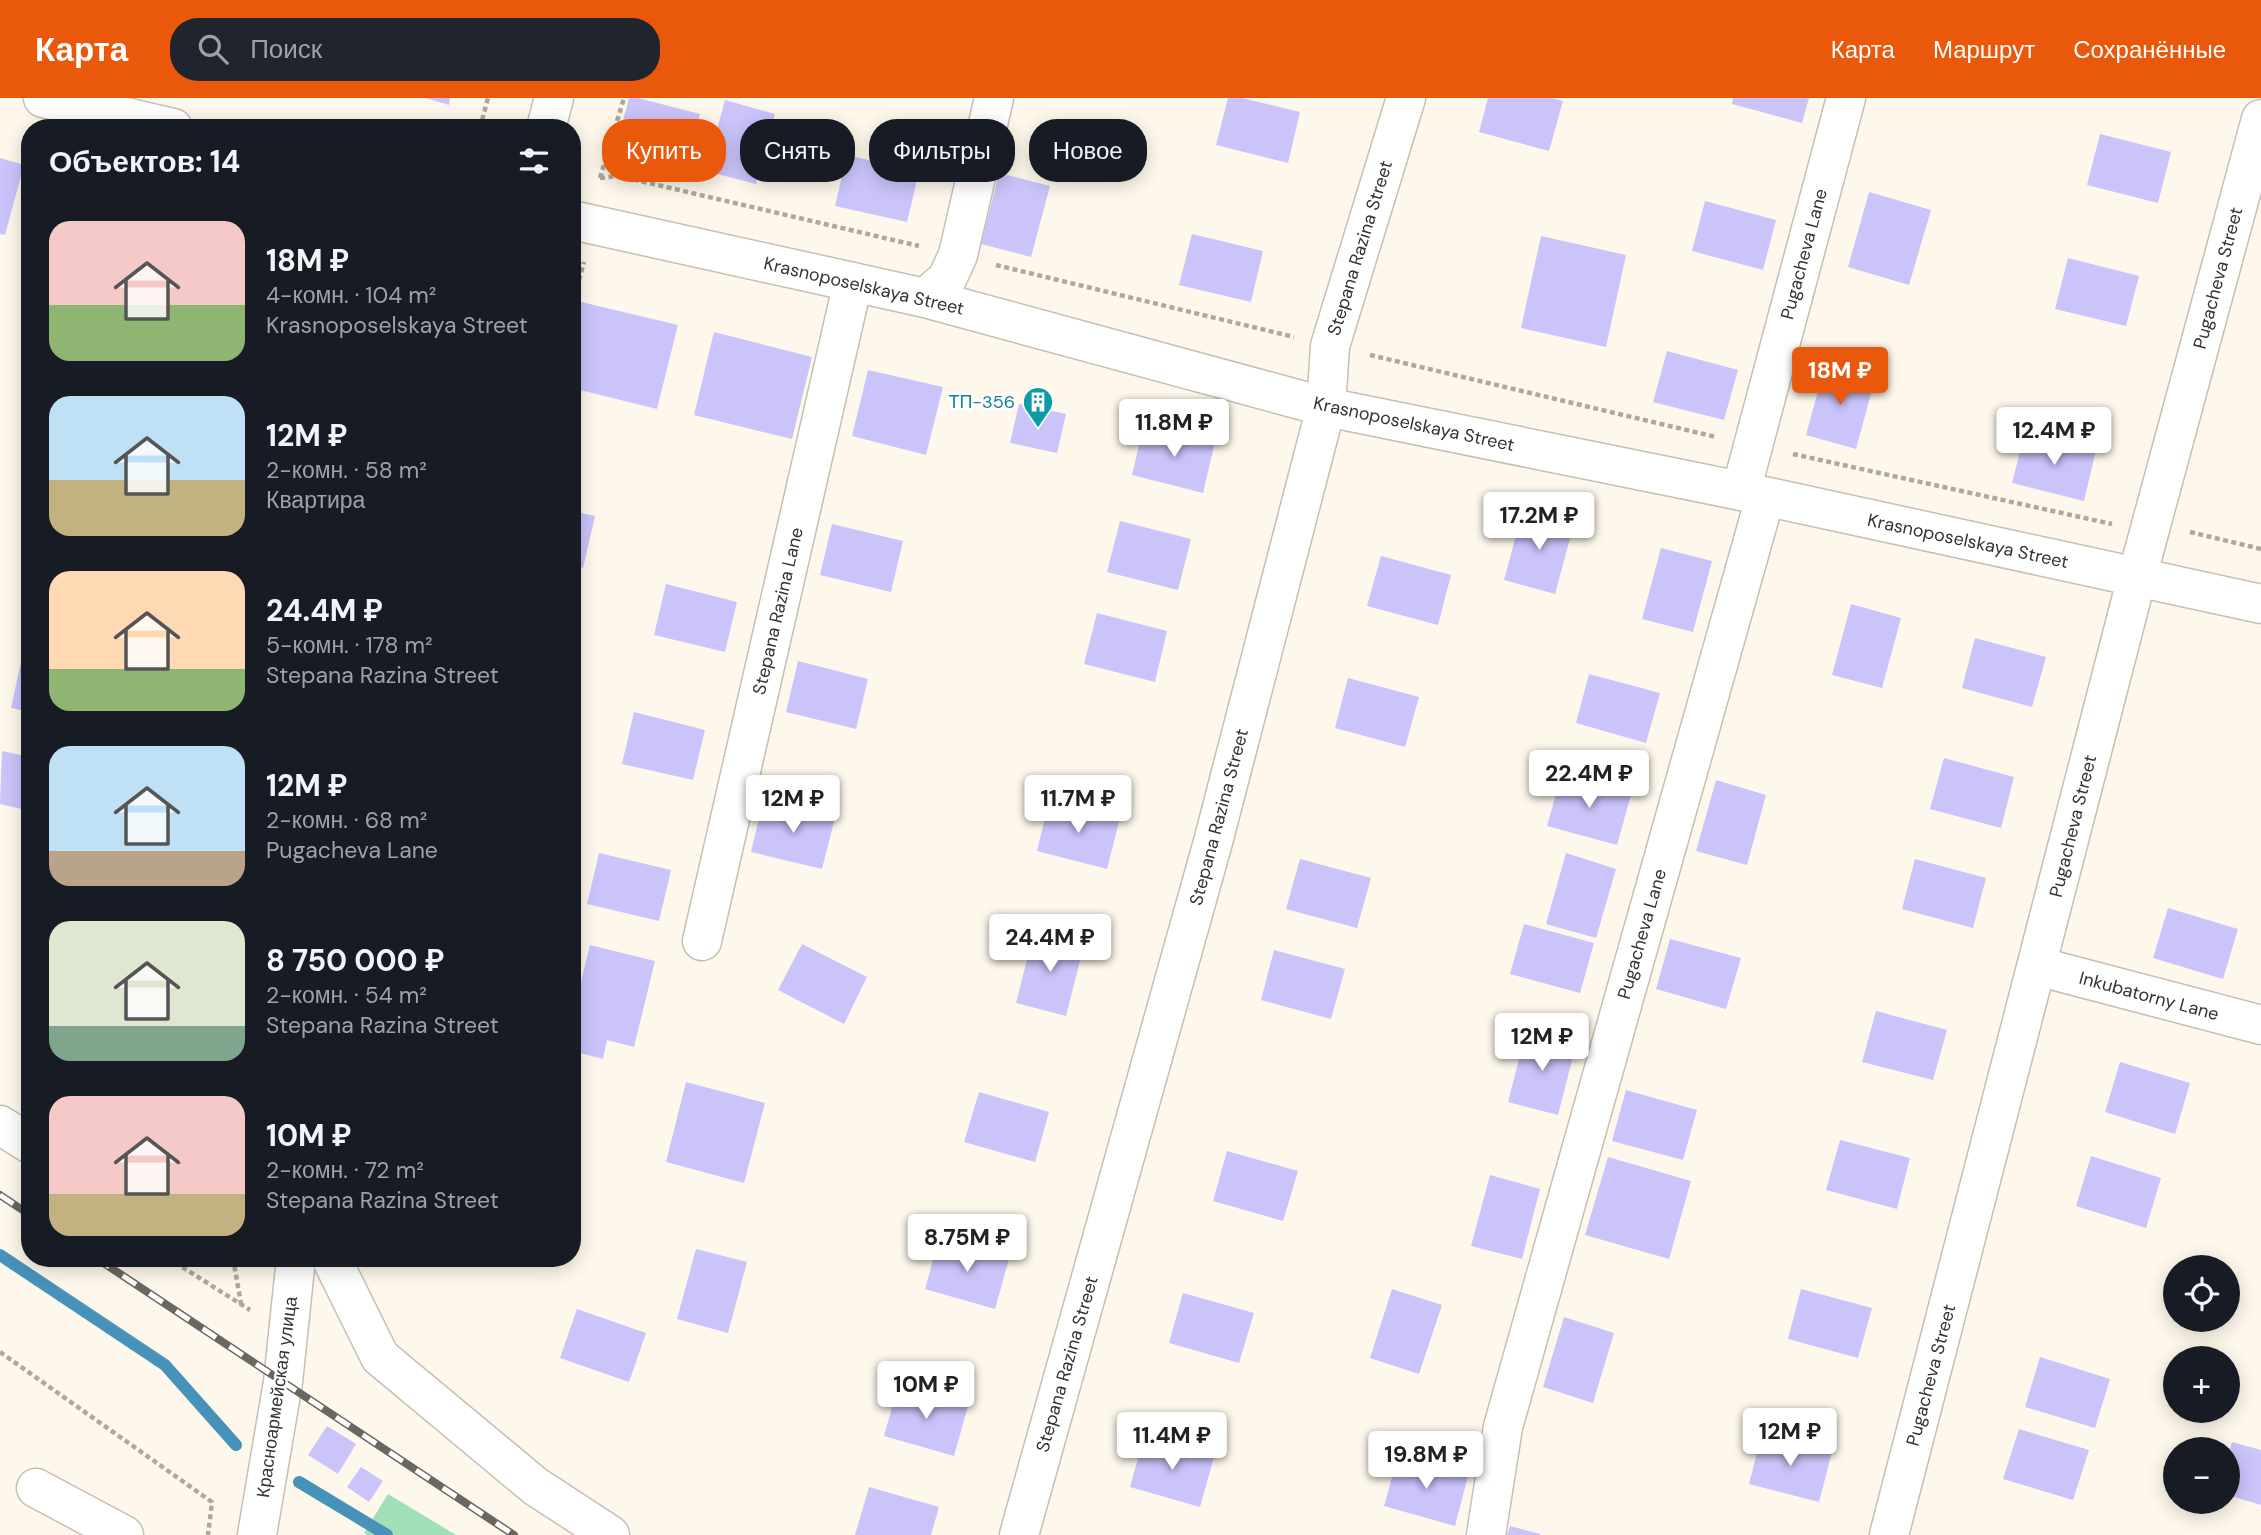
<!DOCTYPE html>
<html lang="ru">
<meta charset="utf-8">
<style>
:root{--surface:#171b24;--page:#20242c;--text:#f1f3f6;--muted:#9ea1a6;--accent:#ea580c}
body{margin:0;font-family:"DM Sans",sans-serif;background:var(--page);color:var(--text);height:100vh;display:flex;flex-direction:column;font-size:26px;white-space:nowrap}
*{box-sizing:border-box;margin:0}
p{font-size:23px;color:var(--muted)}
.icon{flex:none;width:38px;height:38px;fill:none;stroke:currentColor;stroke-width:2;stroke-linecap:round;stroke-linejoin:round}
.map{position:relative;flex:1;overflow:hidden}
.drawer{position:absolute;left:21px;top:21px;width:560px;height:1148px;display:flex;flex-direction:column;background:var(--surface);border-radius:28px;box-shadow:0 4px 18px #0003}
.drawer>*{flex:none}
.hud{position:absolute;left:602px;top:21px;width:665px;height:63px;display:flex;gap:14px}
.buttons{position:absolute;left:2163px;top:1157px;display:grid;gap:14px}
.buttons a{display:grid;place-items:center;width:77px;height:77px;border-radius:50%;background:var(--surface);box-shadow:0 4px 18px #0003;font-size:35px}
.price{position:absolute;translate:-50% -60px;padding:0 16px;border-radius:7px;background:#fff;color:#222;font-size:23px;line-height:46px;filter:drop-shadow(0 2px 4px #0008)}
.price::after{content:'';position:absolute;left:50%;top:42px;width:21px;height:16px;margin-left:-10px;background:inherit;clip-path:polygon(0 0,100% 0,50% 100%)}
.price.current{background:var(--accent);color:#fff}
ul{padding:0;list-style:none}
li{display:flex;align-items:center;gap:21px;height:175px;padding:0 28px}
li span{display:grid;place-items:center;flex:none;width:196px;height:140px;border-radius:21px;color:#555}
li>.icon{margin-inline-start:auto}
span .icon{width:84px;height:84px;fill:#fffc;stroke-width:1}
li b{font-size:30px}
h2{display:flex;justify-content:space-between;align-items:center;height:84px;padding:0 28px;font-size:30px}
.chip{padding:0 24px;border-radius:28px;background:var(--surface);box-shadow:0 4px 18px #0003;font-size:24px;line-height:63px}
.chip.current{background:var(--accent);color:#fff}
header{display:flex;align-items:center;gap:42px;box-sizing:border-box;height:98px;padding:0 35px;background:var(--accent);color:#fff}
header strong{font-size:33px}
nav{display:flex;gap:38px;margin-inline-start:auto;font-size:24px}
.search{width:490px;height:63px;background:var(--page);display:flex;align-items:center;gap:18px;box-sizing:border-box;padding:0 24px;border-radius:28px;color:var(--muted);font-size:26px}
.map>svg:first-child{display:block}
.green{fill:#9fe0b9}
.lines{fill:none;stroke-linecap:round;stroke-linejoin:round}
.stream{stroke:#4792b9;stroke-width:12}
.building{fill:#cac4fb}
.minor-casing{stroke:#c5bfb4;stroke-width:41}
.path{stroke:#aca89e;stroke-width:4.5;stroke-dasharray:5 3.5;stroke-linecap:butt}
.minor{stroke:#fff;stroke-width:38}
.rail-casing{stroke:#6a6761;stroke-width:8}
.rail{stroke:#fff;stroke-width:5;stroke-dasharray:16;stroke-linecap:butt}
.labels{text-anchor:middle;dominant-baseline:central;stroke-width:5;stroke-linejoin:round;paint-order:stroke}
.street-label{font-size:18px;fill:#35332e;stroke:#fff}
.culture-label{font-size:18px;fill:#0d838f;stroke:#fff;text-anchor:end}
</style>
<header>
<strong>Карта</strong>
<div class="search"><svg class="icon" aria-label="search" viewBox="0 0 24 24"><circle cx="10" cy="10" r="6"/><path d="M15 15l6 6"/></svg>Поиск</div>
<nav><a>Карта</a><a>Маршрут</a><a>Сохранённые</a></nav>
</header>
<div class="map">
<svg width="2261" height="1437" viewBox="0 0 2261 1437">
<rect width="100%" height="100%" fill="#fef8ec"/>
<path class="green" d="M388 1396 456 1437H367L364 1435Z"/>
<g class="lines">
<g class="stream">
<path d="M0 1157 165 1267 236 1347"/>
<path d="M299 1384 387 1437"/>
</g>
</g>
<g class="building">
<path d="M425 0H450L449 7Z"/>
<path d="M629 0H638L700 16 687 67 616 49Z"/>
<path d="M1228 0H1242L1300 14 1288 65 1216 47Z"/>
<path d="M1488 0H1552L1563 3 1549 53 1479 34Z"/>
<path d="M1733 0H1809L1802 25 1732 6Z"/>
<path d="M725 2 775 16 756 86 706 73Z"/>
<path d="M2100 36 2171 54 2158 105 2087 87Z"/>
<path d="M847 57 919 74 907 124 835 108Z"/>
<path d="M0 60 24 67 5 137 0 136Z"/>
<path d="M999 75 1050 88 1031 159 981 146Z"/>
<path d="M1869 94 1931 112 1909 187 1848 169Z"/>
<path d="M1705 103 1776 122 1763 172 1692 153Z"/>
<path d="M1192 136 1263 153 1251 204 1179 187Z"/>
<path d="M1541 138 1626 157 1606 249 1521 230Z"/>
<path d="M2068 160 2139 178 2126 228 2055 211Z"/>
<path d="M577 203 678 227 657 311 572 290V222Z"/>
<path d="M714 234 812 259 792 341 694 317Z"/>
<path d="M1667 253 1738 272 1724 322 1653 304Z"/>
<path d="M1825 267 1875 281 1856 351 1806 337Z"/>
<path d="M868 272 943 289 926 357 852 338Z"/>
<path d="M1019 306 1066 316 1057 355 1010 345Z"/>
<path d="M1144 326 1215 344 1203 395 1132 377Z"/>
<path d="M2025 334 2096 352 2084 403 2012 385Z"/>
<path d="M1523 412 1574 426 1555 496 1504 482Z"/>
<path d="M572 413 595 418 583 470 572 467Z"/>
<path d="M1120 423 1191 441 1178 492 1107 474Z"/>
<path d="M832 426 903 443 891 494 820 477Z"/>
<path d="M1661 450 1712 463 1693 534 1642 521Z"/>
<path d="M1381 458 1451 477 1438 527 1367 508Z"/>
<path d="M666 486 737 504 725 554 654 537Z"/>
<path d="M1851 506 1901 520 1882 590 1832 577Z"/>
<path d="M1097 515 1167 533 1155 584 1084 566Z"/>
<path d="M1975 540 2046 559 2032 609 1962 590Z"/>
<path d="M22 559 30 561V614L11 610Z"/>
<path d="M798 563 868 581 856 631 786 614Z"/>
<path d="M1589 576 1660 595 1646 645 1576 625Z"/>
<path d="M1348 580 1419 599 1405 649 1335 630Z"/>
<path d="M634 614 705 632 693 682 622 666Z"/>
<path d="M2 653 30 659V713L0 706Z"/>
<path d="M1944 660 2014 679 2001 730 1930 711Z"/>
<path d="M1561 678 1631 697 1617 747 1547 728Z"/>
<path d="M1716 682 1766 697 1747 767 1696 753Z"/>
<path d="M763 703 835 720 822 771 751 754Z"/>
<path d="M1049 703 1120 720 1107 771 1037 753Z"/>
<path d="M599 755 671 772 659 823 587 806Z"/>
<path d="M1566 755 1616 771 1596 840 1546 826Z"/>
<path d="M1300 761 1371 780 1357 830 1286 811Z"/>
<path d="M1915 761 1986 780 1973 830 1902 811Z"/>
<path d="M2168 810 2238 831 2223 881 2153 860Z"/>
<path d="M1524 826 1594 845 1580 895 1510 876Z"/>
<path d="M1034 834 1084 847 1066 918 1016 905Z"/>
<path d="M1670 841 1741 860 1726 911 1656 891Z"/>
<path d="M802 846 867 879 844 926 778 892Z"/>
<path d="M590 847 655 863 634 949 607 942 603 961 572 953V921Z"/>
<path d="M1274 852 1345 871 1331 921 1261 902Z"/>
<path d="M30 913V938L21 934Z"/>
<path d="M1876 913 1947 932 1933 982 1862 964Z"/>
<path d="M1526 934 1576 947 1558 1017 1508 1004Z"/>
<path d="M2120 964 2190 985 2175 1036 2105 1014Z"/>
<path d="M686 984 765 1005 744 1085 666 1064Z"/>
<path d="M1626 992 1697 1012 1683 1062 1612 1043Z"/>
<path d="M979 994 1049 1014 1035 1064 964 1044Z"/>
<path d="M1840 1042 1910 1060 1897 1111 1826 1092Z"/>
<path d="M1227 1053 1298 1073 1283 1123 1213 1103Z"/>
<path d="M2091 1058 2161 1080 2146 1130 2076 1108Z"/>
<path d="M1608 1059 1691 1083 1669 1161 1585 1137Z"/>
<path d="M1490 1077 1540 1091 1522 1161 1471 1148Z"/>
<path d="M939 1141 1009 1161 995 1211 925 1191Z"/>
<path d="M696 1151 747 1164 728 1235 677 1221Z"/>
<path d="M1392 1191 1442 1207 1419 1276 1370 1260Z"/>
<path d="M1801 1191 1872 1210 1858 1260 1788 1241Z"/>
<path d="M1183 1195 1254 1215 1239 1265 1169 1245Z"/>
<path d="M577 1211 646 1235 629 1284 560 1260Z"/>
<path d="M1564 1219 1614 1235 1593 1305 1543 1289Z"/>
<path d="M2040 1259 2110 1281 2095 1330 2025 1309Z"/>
<path d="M898 1288 968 1308 954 1358 884 1338Z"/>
<path d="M327 1328 356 1346 338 1376 308 1357Z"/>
<path d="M2019 1331 2089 1352 2073 1402 2003 1381Z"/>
<path d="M1762 1335 1832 1354 1819 1404 1749 1386Z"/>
<path d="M1144 1339 1214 1359 1200 1409 1130 1389Z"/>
<path d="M2232 1344 2261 1352V1407L2228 1397V1360Z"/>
<path d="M1398 1358 1468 1378 1455 1428 1384 1408Z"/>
<path d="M361 1369 383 1383 369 1404 347 1389Z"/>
<path d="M869 1389 939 1409 931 1437H855Z"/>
<path d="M1510 1428 1540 1436V1437H1507Z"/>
</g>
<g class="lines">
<g class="minor-casing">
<g id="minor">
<path d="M43 0 173 30"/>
<path d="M546 30 554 0"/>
<path d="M572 122 925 200 1326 309 1741 393 2261 506"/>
<path d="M925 200 947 181 958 157 994 0"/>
<path d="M1741 393 1846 0"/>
<path d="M702 843 853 184"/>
<path d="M2037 868 2261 927"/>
<path d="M0 1027 30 1046"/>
<path d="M331 1160 380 1259 535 1388 610 1437"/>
<path d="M36 1390 124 1437"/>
<path d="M257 1437 283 1284 296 1160"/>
<path d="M1019 1437 1213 744 1326 309 1330 248 1406 0"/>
<path d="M1486 1437 1503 1329 1765 400"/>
<path d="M1889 1437 2137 479 2261 21"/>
</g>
</g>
<g class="path">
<path d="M480 30 488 0"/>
<path d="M600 80 619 78 919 148"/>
<path d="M600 80 624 0"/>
<path d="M996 167 1294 239"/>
<path d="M572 207 584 164"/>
<path d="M1370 257 1716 339"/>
<path d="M1793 356 2112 426"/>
<path d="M2190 434 2261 451"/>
<path d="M168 1160 250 1212"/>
<path d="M233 1160 241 1206"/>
<path d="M0 1254 212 1404 208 1437"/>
</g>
<use href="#minor" class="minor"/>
<g class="rail-casing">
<g id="rail">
<path d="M0 1097 30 1117"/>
<path d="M96 1160 514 1437"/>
</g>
</g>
<use href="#rail" class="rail"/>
</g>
<defs>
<g id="building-pin" transform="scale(1.575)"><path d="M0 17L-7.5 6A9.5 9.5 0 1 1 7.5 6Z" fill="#0f9aa8" stroke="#fff"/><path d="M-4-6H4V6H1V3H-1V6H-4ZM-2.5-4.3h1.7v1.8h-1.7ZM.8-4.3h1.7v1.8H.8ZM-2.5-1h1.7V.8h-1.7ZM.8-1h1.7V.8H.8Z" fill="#fff"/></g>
</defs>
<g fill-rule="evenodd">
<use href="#building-pin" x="1038" y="304"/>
</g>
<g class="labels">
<g class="street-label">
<text transform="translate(1360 150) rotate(-73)">Stepana Razina Street</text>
<text transform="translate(1804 156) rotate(-75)">Pugacheva Lane</text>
<text transform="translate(2218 180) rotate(-75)">Pugacheva Street</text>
<text transform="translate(864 188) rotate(13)">Krasnoposelskaya Street</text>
<text transform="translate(1414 326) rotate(12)">Krasnoposelskaya Street</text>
<text transform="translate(1968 443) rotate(12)">Krasnoposelskaya Street</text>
<text transform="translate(778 513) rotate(-77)">Stepana Razina Lane</text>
<text transform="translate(1219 719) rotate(-75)">Stepana Razina Street</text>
<text transform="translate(2073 728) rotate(-76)">Pugacheva Street</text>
<text transform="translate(1642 836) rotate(-74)">Pugacheva Lane</text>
<text transform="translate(2149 898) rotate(15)">Inkubatorny Lane</text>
<text transform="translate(1067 1266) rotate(-74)">Stepana Razina Street</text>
<text transform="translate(1931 1277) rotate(-75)">Pugacheva Street</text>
<text transform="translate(277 1299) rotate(-82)">Красноармейская улица</text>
</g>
<g class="culture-label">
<text x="1015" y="304">ТП-356</text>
</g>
</g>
</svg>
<div class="buttons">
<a><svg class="icon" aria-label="locate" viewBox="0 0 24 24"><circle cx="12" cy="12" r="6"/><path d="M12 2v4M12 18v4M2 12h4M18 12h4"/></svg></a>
<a>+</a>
<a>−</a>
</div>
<b class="price current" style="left:1840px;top:309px">18M ₽</b>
<b class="price" style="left:1174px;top:361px">11.8M ₽</b>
<b class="price" style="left:2054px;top:369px">12.4M ₽</b>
<b class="price" style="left:1539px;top:454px">17.2M ₽</b>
<b class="price" style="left:1589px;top:712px">22.4M ₽</b>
<b class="price" style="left:793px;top:737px">12M ₽</b>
<b class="price" style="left:1078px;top:737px">11.7M ₽</b>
<b class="price" style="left:1050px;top:876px">24.4M ₽</b>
<b class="price" style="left:1542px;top:975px">12M ₽</b>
<b class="price" style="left:967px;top:1176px">8.75M ₽</b>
<b class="price" style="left:926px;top:1323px">10M ₽</b>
<b class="price" style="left:1790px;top:1370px">12M ₽</b>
<b class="price" style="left:1172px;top:1374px">11.4M ₽</b>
<b class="price" style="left:1426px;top:1393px">19.8M ₽</b>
<div class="hud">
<a class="chip current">Купить</a>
<a class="chip">Снять</a>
<a class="chip">Фильтры</a>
<a class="chip">Новое</a>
</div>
<section class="drawer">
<h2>Объектов: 14<svg class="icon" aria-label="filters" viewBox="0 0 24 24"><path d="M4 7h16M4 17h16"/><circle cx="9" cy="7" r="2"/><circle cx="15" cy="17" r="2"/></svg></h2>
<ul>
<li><span style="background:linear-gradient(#f6c9c9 60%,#8fb573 0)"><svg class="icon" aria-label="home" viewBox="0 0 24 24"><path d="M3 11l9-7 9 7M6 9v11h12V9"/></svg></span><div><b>18M ₽</b><p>4-комн. · 104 m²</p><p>Krasnoposelskaya Street</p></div></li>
<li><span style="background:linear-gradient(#bfe0f5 60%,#c2b280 0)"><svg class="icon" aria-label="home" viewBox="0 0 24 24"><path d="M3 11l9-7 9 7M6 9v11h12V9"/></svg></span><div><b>12M ₽</b><p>2-комн. · 58 m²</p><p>Квартира</p></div></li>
<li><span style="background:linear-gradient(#ffd9b3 70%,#8fb573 0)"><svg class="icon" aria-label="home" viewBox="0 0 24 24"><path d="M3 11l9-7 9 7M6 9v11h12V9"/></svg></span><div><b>24.4M ₽</b><p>5-комн. · 178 m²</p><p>Stepana Razina Street</p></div></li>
<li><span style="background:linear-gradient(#bfe0f5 75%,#b9a48a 0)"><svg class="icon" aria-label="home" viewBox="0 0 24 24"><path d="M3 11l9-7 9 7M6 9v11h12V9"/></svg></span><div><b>12M ₽</b><p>2-комн. · 68 m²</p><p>Pugacheva Lane</p></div></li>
<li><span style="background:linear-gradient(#dfe7d0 75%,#7fa58c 0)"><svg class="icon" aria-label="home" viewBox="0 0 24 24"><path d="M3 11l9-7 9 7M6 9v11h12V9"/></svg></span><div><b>8 750 000 ₽</b><p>2-комн. · 54 m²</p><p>Stepana Razina Street</p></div></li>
<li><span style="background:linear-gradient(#f6c9c9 70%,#c2b280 0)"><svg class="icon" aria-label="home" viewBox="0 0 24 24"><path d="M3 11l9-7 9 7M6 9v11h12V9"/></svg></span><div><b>10M ₽</b><p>2-комн. · 72 m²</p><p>Stepana Razina Street</p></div></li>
</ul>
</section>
</div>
